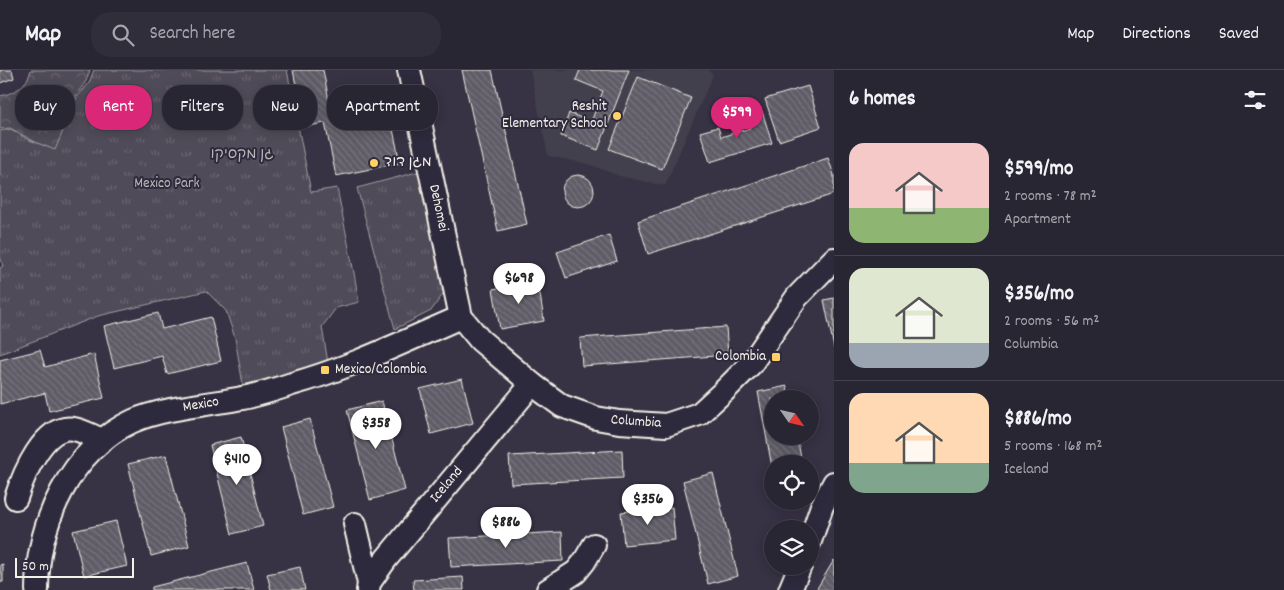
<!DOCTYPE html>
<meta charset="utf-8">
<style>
:root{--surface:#292633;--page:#312e3b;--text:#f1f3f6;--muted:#a5a5ac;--line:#45434e;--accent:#db2777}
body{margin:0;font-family:Dekko,"Playpen Sans Hebrew",sans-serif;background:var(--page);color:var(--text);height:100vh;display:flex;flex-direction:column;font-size:19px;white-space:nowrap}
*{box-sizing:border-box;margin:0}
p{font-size:16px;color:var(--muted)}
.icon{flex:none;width:28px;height:28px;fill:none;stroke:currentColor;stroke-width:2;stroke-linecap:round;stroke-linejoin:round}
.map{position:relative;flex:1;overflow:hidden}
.side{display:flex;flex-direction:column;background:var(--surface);width:450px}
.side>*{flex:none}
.guide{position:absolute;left:15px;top:15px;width:475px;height:45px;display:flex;gap:10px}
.needle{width:32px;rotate:124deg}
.buttons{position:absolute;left:764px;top:320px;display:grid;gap:10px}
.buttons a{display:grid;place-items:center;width:55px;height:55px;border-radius:50%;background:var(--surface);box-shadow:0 2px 12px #0003,0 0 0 1px var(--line);font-size:25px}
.scale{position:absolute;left:15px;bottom:12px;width:119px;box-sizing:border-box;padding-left:5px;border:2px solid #f4f1e8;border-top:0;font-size:14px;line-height:18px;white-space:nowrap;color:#f4f1e8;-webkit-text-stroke:4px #2f2a3d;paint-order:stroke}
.price{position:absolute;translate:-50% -42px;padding:0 11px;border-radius:18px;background:#fff;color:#222;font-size:16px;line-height:32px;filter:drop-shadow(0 1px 2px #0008)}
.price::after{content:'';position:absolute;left:50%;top:30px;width:15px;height:11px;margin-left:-8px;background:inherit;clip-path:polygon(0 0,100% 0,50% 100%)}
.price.current{background:var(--accent);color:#fff}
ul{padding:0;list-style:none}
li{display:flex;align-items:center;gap:15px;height:125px;padding:0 15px}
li+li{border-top:1px solid var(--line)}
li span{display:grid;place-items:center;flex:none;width:140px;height:100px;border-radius:15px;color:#555}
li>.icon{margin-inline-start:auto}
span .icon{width:60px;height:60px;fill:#fffc;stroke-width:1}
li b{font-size:21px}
h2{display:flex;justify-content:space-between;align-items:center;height:60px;padding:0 15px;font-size:21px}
.pill{padding:0 18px;border-radius:20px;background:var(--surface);box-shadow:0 2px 12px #0003,0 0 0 1px var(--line);font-size:18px;line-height:45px}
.pill.current{background:var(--accent);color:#fff}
header{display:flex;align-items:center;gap:30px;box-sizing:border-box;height:70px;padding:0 25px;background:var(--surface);border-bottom:1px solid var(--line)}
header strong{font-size:24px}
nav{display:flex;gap:28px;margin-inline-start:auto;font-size:18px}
.search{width:350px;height:45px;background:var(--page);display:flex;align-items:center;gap:12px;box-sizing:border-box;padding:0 18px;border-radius:20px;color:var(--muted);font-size:19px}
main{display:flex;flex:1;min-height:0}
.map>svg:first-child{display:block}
.built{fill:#433f4e}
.forest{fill:url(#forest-crowns);stroke:#a29ea0}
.park{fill:url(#park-tufts);stroke:#a29ea0}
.building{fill:url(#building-back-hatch);stroke:#f4f1e8}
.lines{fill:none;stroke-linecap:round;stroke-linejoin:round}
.minor-casing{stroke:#f4f1e8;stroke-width:26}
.minor{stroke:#2f2a3d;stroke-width:22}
.poi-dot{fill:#ffd166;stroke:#2f2a3d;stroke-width:2}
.labels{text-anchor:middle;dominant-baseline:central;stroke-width:4;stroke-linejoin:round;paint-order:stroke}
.poi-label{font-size:15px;fill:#f4f1e8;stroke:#2f2a3d;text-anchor:end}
.park-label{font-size:15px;fill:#bbb7b6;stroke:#2f2a3d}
.street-label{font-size:15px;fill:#f4f1e8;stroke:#2f2a3d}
</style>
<header>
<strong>Map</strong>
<div class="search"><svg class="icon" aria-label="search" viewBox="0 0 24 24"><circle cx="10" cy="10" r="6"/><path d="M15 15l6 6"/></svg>Search here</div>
<nav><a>Map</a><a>Directions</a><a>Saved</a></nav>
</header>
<main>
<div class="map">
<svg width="834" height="520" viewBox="0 0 834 520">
<defs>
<pattern id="forest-crowns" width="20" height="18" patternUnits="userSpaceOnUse" patternTransform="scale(1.25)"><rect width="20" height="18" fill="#504b59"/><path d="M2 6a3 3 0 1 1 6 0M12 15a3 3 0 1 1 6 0" fill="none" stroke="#6a6571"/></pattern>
<pattern id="park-tufts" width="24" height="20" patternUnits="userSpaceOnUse" patternTransform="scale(1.25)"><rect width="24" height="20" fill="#504b59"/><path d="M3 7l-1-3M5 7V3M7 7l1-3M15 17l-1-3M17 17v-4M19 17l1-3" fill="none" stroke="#6a6571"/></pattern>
<pattern id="building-back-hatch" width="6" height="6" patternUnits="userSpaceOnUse" patternTransform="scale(1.25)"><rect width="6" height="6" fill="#5f5c67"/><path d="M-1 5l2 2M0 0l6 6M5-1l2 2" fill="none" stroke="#77747d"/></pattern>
</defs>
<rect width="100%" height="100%" fill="#373244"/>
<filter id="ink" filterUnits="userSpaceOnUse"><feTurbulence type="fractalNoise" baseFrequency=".02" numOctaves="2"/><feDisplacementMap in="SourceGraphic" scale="10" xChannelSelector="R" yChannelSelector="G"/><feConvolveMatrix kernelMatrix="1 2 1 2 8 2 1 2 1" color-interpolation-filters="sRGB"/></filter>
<g filter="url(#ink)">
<path class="built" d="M530 0H708L713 5 665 116 619 106 588 94 548 86Z"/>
<path class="forest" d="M31 0H90L86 11 75 27 56 81 39 74 10 58 0 59V26C15 23 27 16 31 0Z"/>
<g class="park">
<path d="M94 0H287L311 122 337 118 354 203 359 232 336 238 322 257 328 293 243 315 235 268 226 241 206 221 98 246 0 284V198L3 196 0 186V61L11 59 27 69 55 80 77 27 89 13Z"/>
<path d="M421 101 445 221 431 241 395 259 357 118Z"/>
</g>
<g class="building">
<path d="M0 0H12L14 8 0 13Z"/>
<path d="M293 0H323L332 46 388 35 400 93 336 106 325 53 304 57Z"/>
<path d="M462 0H492L527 154 498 161Z"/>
<path d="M580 0H629L598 80 561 66 569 43 591 52 603 21 576 10Z"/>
<path d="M638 7 691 28 662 99 609 79Z"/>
<path d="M808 16 821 57 779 71 765 29Z"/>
<path d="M762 41 772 73 710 92 700 62 718 57 721 67 750 58 746 46Z"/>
<path d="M828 88 834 105V124L648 184 638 151Z"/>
<circle cx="578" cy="121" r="16"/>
<path d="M609 165 617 191 566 208 557 182Z"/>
<path d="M538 211 544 251 500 259 493 219Z"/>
<path d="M834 228V278L824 230Z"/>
<path d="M158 243 162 259 211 247 221 291 167 304 162 286 114 298 104 256Z"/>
<path d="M726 257 728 285 582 296 580 268Z"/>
<path d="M40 280 45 297 94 284 104 328 49 341 45 323 0 334V290Z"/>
<path d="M462 309 473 353 431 364 420 319Z"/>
<path d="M787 316 789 329H772V366H797L802 394H772V397L758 322Z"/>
<path d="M382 331 405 420 370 430 347 340Z"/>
<path d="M310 349 333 437 303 445 281 357Z"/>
<path d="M241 367 263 456 232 464 210 375Z"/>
<path d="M622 380 623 408 511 414 509 386Z"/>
<path d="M166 385 189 476 151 486 128 394Z"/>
<path d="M713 403 738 506 708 514 683 411Z"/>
<path d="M672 437 675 470 624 475 621 442Z"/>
<path d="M116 451 127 496 84 506 73 461Z"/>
<path d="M562 462 563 491 451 497 449 468Z"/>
<path d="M834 490V520H816Z"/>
<path d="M247 493 254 520H152V517Z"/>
<path d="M3 494V512H0V495Z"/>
<path d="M300 497 305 520H271L267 504Z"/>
<path d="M463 507 464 520H414L413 510Z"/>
</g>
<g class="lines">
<g class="minor-casing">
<g id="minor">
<path d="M409 0 461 247 480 270 532 314 562 336 596 348 619 352 666 355 699 344 723 322 751 294 797 227 834 189"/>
<path d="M16 428C23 406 44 353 74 359 84 361 94 367 103 370"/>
<path d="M355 454 369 513"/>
<path d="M810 471 822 436 834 413"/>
<path d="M37 520C37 454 70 380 133 351 164 338 204 335 237 329 256 326 274 320 292 314 350 298 405 271 461 247"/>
<path d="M368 520 369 513 386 489 532 314"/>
<path d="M548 520 576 502 584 492 594 475"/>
<path d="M790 520 800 496"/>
</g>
</g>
<use href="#minor" class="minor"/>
</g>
</g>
<g class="poi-dot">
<circle cx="617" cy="46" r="5"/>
<circle cx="374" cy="93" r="5"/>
<rect x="771" y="282" width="10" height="10" rx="2.5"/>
<rect x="320" y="295" width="10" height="10" rx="2.5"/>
</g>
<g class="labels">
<g class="poi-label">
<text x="607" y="37">Reshit<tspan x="607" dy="17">Elementary School</tspan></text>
<text x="384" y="93" text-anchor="start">מגן דוד</text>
<text x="766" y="287">Colombia</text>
<text x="335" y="300" text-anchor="start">Mexico/Colombia</text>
</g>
<g class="park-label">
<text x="242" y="85">גן מקסיקו</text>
<text x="167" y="114">Mexico Park</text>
</g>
<g class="street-label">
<text transform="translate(438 138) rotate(78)">Dehomei</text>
<text transform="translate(201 335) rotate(-10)">Mexico</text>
<text transform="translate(636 352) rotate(4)">Columbia</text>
<text transform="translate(447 415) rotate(-50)">Iceland</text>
</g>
</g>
</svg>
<div class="buttons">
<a><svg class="needle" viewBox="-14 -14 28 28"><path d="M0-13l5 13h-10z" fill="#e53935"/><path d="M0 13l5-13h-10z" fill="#a5a5ac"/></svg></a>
<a><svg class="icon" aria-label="locate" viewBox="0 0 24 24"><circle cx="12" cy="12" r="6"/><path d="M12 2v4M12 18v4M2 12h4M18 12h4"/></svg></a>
<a><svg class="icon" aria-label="layers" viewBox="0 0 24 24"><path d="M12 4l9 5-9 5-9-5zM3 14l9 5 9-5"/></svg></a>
</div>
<div class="scale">50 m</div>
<b class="price current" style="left:737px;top:69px">$599</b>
<b class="price" style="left:519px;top:235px">$698</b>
<b class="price" style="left:376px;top:380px">$358</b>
<b class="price" style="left:237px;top:416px">$410</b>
<b class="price" style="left:648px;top:456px">$356</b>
<b class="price" style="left:506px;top:479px">$886</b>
<div class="guide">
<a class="pill">Buy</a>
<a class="pill current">Rent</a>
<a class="pill">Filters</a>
<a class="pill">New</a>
<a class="pill">Apartment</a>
</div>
</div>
<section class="side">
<h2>6 homes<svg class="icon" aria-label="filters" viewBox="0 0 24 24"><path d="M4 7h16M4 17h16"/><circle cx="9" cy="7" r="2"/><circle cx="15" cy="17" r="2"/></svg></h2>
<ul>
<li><span style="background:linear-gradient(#f6c9c9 65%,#8fb573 0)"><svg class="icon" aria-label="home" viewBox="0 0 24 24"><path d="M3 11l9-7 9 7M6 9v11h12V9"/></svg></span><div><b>$599/mo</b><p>2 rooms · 78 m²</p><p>Apartment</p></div></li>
<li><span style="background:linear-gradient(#dfe7d0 75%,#9aa5b1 0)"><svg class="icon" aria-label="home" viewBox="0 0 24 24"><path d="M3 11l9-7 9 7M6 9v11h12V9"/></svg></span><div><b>$356/mo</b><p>2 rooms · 56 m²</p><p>Columbia</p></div></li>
<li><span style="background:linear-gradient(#ffd9b3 70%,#7fa58c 0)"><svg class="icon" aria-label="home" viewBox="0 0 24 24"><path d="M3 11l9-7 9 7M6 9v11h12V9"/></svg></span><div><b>$886/mo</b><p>5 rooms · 168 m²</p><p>Iceland</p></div></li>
</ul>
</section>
</main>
